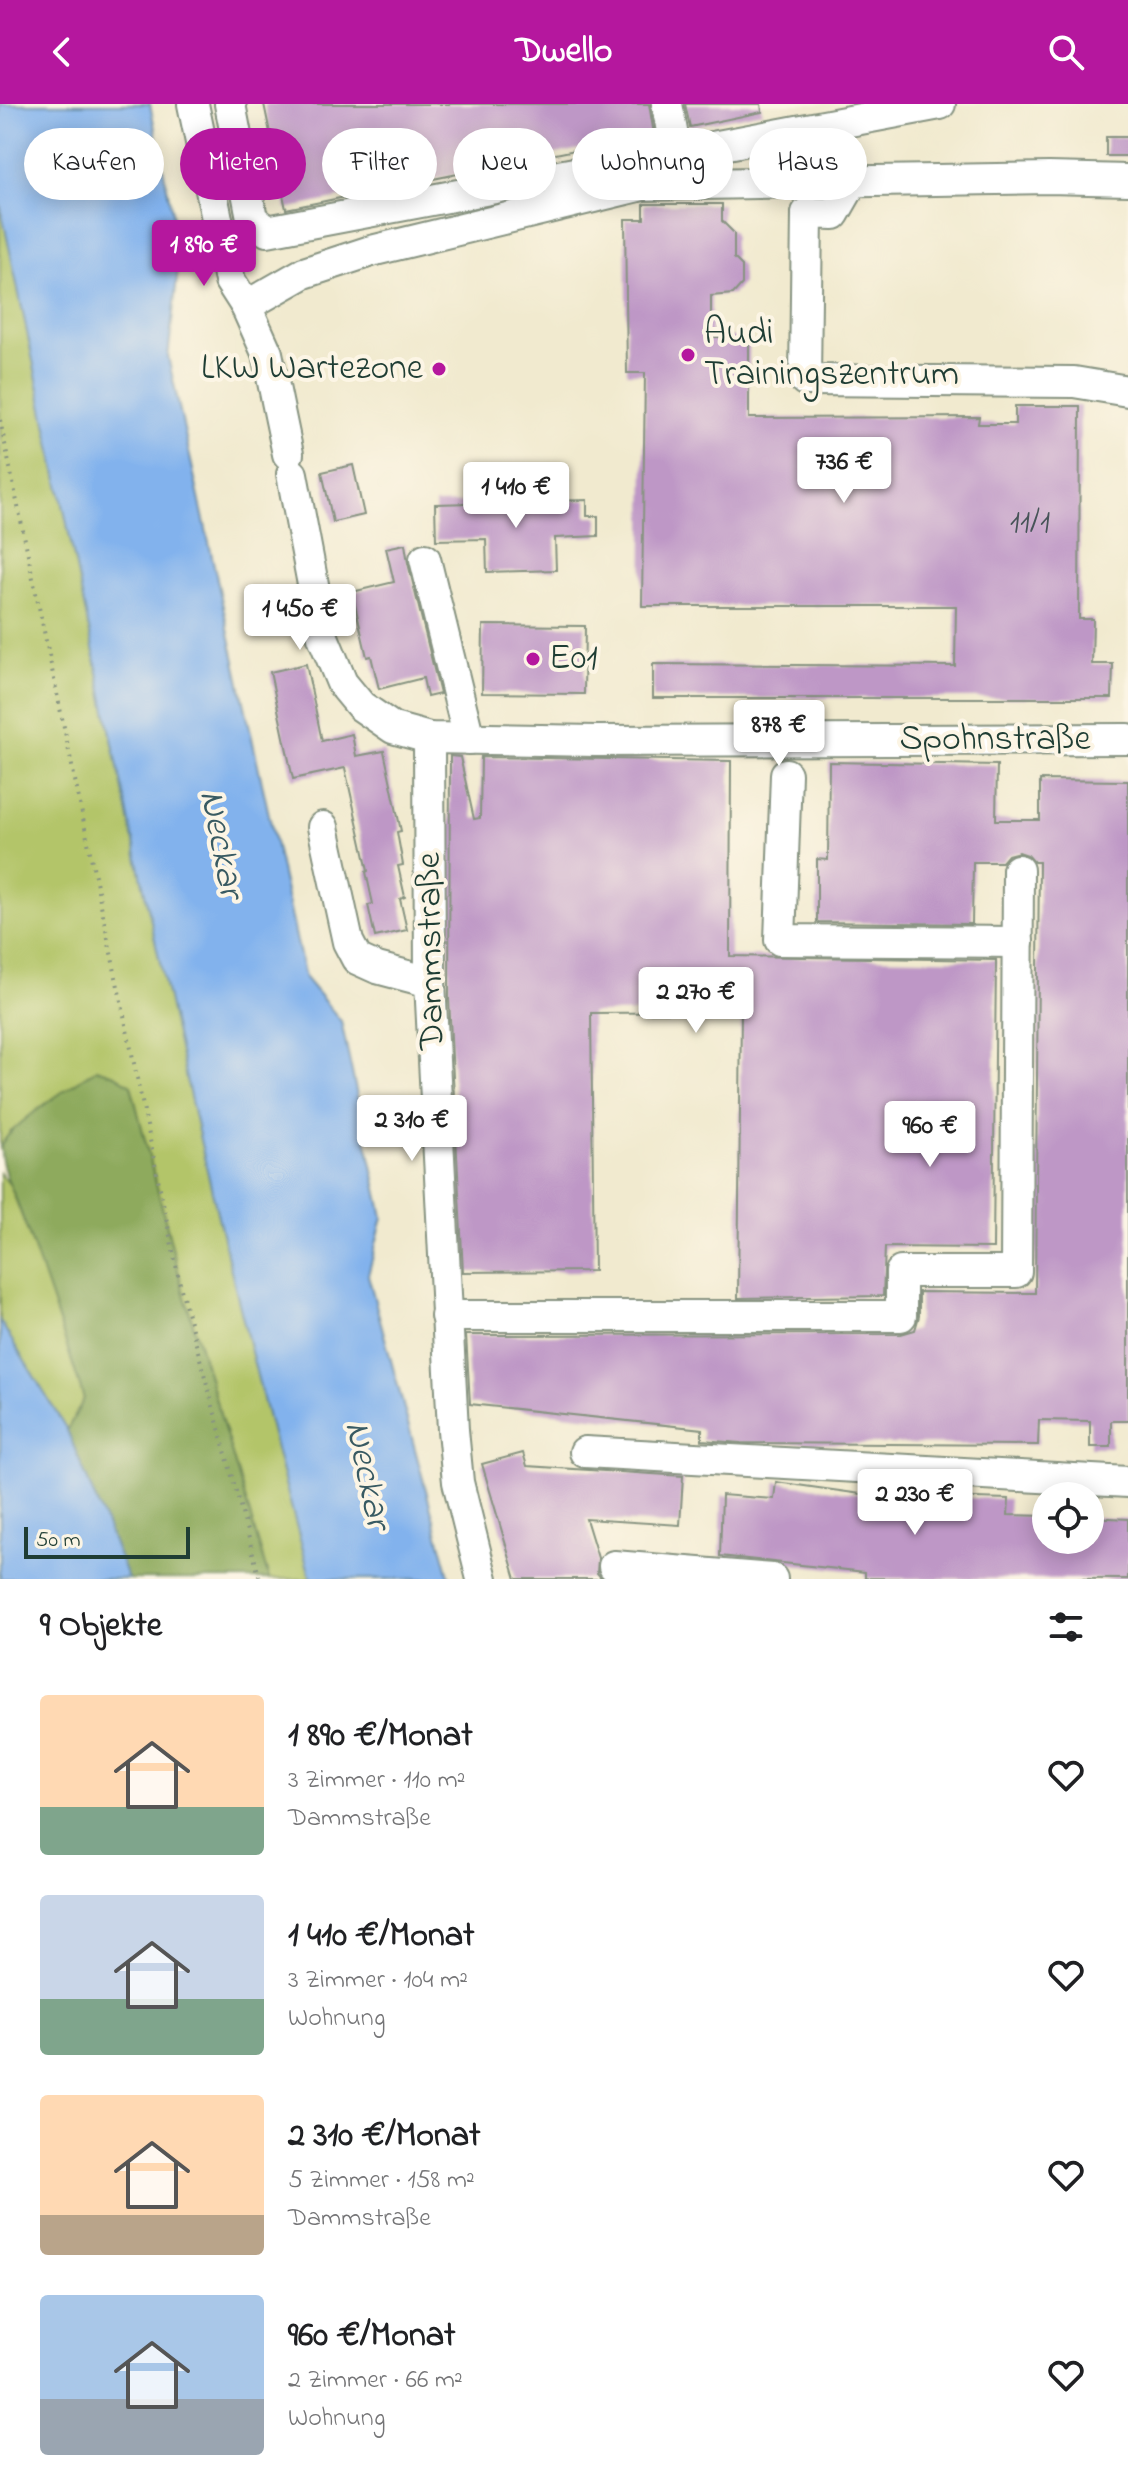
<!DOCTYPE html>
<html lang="de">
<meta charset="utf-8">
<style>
:root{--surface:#fff;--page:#f6f6f6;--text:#202124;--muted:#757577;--accent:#b5179e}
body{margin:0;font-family:"Indie Flower",sans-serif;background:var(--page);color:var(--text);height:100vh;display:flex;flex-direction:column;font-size:30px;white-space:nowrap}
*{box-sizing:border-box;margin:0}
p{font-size:26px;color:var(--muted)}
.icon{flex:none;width:44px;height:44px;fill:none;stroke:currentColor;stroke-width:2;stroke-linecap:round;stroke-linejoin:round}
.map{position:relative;height:1475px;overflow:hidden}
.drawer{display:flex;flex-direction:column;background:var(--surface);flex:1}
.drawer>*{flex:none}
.hud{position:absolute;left:24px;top:24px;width:1080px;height:72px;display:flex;gap:16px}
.fabs{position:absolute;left:1032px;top:1378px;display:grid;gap:16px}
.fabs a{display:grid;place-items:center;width:72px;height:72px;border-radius:50%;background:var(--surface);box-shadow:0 4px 20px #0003;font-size:40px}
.scale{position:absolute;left:24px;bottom:20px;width:166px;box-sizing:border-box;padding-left:8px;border:4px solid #1f3d34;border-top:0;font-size:22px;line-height:28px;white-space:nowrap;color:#1f3d34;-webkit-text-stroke:6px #fcf5e5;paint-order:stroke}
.price{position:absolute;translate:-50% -68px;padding:0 18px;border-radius:8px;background:#fff;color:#222;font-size:26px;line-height:52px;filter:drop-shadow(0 2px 4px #0008)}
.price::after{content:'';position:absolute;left:50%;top:48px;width:24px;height:18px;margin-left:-12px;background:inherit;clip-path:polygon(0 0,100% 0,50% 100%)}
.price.selected{background:var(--accent);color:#fff}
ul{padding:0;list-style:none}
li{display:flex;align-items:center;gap:24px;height:200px;padding:0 40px}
li span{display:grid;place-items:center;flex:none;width:224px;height:160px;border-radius:8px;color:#555}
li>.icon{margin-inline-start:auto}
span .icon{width:96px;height:96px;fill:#fffc;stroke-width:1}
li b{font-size:34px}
h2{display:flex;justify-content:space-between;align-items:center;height:96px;padding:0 40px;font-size:34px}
.chip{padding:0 28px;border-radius:36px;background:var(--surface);box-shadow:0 4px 20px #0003;font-size:28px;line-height:72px}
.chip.selected{background:var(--accent);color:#fff}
header{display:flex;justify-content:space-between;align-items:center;height:104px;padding:0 40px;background:var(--accent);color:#fff;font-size:36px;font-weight:700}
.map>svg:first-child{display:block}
.green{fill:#b3c569;stroke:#69814e;stroke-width:2}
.forest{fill:#8eaa5d;stroke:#567448;stroke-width:2}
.water{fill:#82b2ed;stroke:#507890;stroke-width:2}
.building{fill:#be97c6}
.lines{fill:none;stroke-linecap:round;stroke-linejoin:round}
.minor-casing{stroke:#889482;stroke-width:34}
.path{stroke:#889482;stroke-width:4;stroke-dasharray:2 6;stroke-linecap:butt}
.minor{stroke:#fff;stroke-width:30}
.poi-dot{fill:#b5179e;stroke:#fcf5e5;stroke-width:3}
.labels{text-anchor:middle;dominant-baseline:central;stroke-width:8;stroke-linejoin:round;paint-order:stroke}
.number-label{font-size:32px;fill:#475458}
.poi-label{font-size:36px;fill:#1f3d34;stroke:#fcf5e5;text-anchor:start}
.street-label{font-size:36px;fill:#1f3d34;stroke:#fcf5e5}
.water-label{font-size:38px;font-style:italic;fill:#385a62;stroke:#fcf5e5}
</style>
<header><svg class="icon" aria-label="back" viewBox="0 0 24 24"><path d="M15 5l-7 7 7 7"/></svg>Dwello<svg class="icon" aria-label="search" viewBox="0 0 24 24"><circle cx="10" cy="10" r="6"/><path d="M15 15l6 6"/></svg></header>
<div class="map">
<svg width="1128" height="1475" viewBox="0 0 1128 1475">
<rect width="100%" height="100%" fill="#fcf5e5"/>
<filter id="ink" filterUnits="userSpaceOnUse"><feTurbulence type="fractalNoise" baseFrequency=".0125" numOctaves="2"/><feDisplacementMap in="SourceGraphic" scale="16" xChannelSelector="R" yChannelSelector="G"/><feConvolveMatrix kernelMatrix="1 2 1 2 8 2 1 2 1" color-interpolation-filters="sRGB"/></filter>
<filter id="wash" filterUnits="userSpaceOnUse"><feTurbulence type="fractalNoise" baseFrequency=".006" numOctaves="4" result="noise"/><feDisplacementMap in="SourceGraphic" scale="32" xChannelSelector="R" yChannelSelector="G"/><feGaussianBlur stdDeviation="1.8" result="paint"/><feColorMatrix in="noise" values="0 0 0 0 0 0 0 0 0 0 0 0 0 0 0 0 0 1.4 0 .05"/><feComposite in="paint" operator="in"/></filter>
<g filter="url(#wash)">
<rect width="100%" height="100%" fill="#f1eacf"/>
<g class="green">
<path d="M0 100C98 559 185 1022 311 1475H269L183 1186 131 981 11 1027 0 1043Z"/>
<path d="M0 1069 10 1081 43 1168 84 1295 67 1326 0 1217Z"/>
</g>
<path class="forest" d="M96 965 115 971 131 981 183 1186 269 1475H128L67 1326 84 1295C63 1229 41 1163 17 1098 10 1080 0 1063 1 1042 9 1021 75 980 96 965Z"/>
<g class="water">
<path d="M0 0H150L180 147 168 253 305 874 341 917 383 1113 368 1171 450 1475H311C185 1022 98 559 0 100Z"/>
<path d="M0 1217 67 1326 128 1475H0Z"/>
</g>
<g id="blocks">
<g class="building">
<path d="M264 0H649L654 30 286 105Z"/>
<path d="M685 0H761L762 8 690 23Z"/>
<rect x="1106" y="33" width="22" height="19"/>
<path d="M644 100H722V117L734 129V154L742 162V180L733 190 711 192V233H749V314L979 313 978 320H1015V302H1080L1079 515H1093L1092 560H1113L1112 594H653V560L955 562 956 502H642L645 269H627L625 115H644Z"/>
<path d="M353 361 364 411 333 418 322 368Z"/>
<path d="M587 396V412H598V432L555 434 556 466 487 468 486 435 436 436 435 400Z"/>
<path d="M405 440 408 459 440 590 427 593 423 574 379 585 371 552 367 553 352 488 394 478 386 444Z"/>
<path d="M483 521 585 522 584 590 482 589Z"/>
<path d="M306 560 322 637 352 630 356 652 384 647 401 727 397 728 403 761 398 762 405 793 400 795 407 826 375 833 368 801 373 800 366 768 368 767 345 664 293 675 270 568Z"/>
<path d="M450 652 460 653 474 715 480 714 481 653 731 657 730 852 996 856 993 1144 885 1143 883 1192 738 1194 741 908 591 909 594 1167 463 1168 449 895Z"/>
<path d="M829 658 997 661 996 716H1040V676L1128 677V1317H1111V1343H1090V1317L1039 1316 1038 1341 741 1339 702 1336V1325L470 1300 466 1231 901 1230 915 1226 919 1212V1188L1035 1189 1039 758H1034L1028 751 1019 748 1008 751 1002 758H973L972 820 817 818V755L828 756Z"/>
<path d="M523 1349 527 1362 683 1372 680 1421 586 1415 598 1454 597 1469 602 1475H516L482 1360Z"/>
<path d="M776 1378 868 1391 1009 1395 1008 1411 1046 1412V1436H1090V1413L1128 1415V1475L865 1474V1468L720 1452 722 1391 774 1395Z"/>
</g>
</g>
</g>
<g filter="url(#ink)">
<use href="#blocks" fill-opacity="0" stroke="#889482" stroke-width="2"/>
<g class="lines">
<g class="minor-casing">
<g id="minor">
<path d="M193 0 230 177 246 202 267 249 288 350"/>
<path d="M230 0 252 114 267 127 940 0"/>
<path d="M667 0 676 49"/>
<path d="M853 77 834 110 807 109 805 276 1074 278 1128 287"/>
<path d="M246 202 304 169 371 147 643 81 1049 74 1128 76"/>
<path d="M292 370 323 533 342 579 361 602 393 624 429 634 596 637 1128 635"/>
<path d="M425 455 469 635"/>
<path d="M429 634 430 878 453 1326 458 1378 482 1475"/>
<path d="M786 670 780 836 1018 838"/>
<path d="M323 723 348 838 357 855 377 864 430 878"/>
<path d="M446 1212H901V1168H1016L1018 766"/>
<path d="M585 1348 1128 1378"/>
<path d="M614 1462 772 1475"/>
</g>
</g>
<path class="path" d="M0 316 181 1185 260 1475"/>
<use href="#minor" class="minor"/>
</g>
</g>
<g class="poi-dot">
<circle cx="688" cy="251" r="8"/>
<circle cx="439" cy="265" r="8"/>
<circle cx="533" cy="555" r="8"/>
</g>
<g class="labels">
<g class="number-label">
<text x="1030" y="420">11/1</text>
</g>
<g class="poi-label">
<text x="704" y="230">Audi<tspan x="704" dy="41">Trainingszentrum</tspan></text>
<text x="423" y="265" text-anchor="end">LKW Wartezone</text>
<text x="549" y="555">E01</text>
</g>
<g class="street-label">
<text x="995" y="636">Spohnstraße</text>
<text transform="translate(432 847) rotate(-91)">Dammstraße</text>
</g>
<g class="water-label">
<text transform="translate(220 740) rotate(79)">Neckar</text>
<text transform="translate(366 1371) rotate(78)">Neckar</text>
</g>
</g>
</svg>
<div class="fabs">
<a><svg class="icon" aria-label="locate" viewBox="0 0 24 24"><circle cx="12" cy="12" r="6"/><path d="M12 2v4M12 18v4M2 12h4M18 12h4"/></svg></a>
</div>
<div class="scale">50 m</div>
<b class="price selected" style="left:204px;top:184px">1 890 €</b>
<b class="price" style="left:844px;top:401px">736 €</b>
<b class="price" style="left:516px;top:426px">1 410 €</b>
<b class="price" style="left:300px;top:548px">1 450 €</b>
<b class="price" style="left:779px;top:664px">878 €</b>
<b class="price" style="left:696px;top:931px">2 270 €</b>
<b class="price" style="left:412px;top:1059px">2 310 €</b>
<b class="price" style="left:930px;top:1065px">960 €</b>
<b class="price" style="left:915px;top:1433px">2 230 €</b>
<div class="hud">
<a class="chip">Kaufen</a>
<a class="chip selected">Mieten</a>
<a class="chip">Filter</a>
<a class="chip">Neu</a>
<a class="chip">Wohnung</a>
<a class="chip">Haus</a>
</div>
</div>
<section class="drawer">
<h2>9 Objekte<svg class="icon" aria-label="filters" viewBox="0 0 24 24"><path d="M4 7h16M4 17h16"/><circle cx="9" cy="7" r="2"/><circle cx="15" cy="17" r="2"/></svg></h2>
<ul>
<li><span style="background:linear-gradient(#ffd9b3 70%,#7fa58c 0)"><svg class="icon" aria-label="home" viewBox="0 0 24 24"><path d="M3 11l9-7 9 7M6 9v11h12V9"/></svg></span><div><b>1 890 €/Monat</b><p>3 Zimmer · 110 m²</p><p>Dammstraße</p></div><svg class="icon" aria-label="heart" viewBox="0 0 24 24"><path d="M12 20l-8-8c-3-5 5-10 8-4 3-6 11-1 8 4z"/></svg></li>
<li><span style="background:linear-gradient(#c9d6e8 65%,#7fa58c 0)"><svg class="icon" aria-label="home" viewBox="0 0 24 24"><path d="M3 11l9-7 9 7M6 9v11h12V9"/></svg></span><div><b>1 410 €/Monat</b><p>3 Zimmer · 104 m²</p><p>Wohnung</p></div><svg class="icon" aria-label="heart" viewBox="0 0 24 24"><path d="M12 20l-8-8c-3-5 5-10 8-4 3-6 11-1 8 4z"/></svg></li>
<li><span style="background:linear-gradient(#ffd9b3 75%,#b9a48a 0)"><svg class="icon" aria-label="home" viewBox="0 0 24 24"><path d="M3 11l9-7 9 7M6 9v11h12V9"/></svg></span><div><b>2 310 €/Monat</b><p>5 Zimmer · 158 m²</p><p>Dammstraße</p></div><svg class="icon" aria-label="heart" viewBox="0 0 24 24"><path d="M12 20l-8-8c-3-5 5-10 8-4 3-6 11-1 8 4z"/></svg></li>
<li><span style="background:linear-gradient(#a9c7e8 65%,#9aa5b1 0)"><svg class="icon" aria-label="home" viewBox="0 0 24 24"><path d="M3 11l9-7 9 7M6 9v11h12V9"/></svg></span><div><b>960 €/Monat</b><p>2 Zimmer · 66 m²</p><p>Wohnung</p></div><svg class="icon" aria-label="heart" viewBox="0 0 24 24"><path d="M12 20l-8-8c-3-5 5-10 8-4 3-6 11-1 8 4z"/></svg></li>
</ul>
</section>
